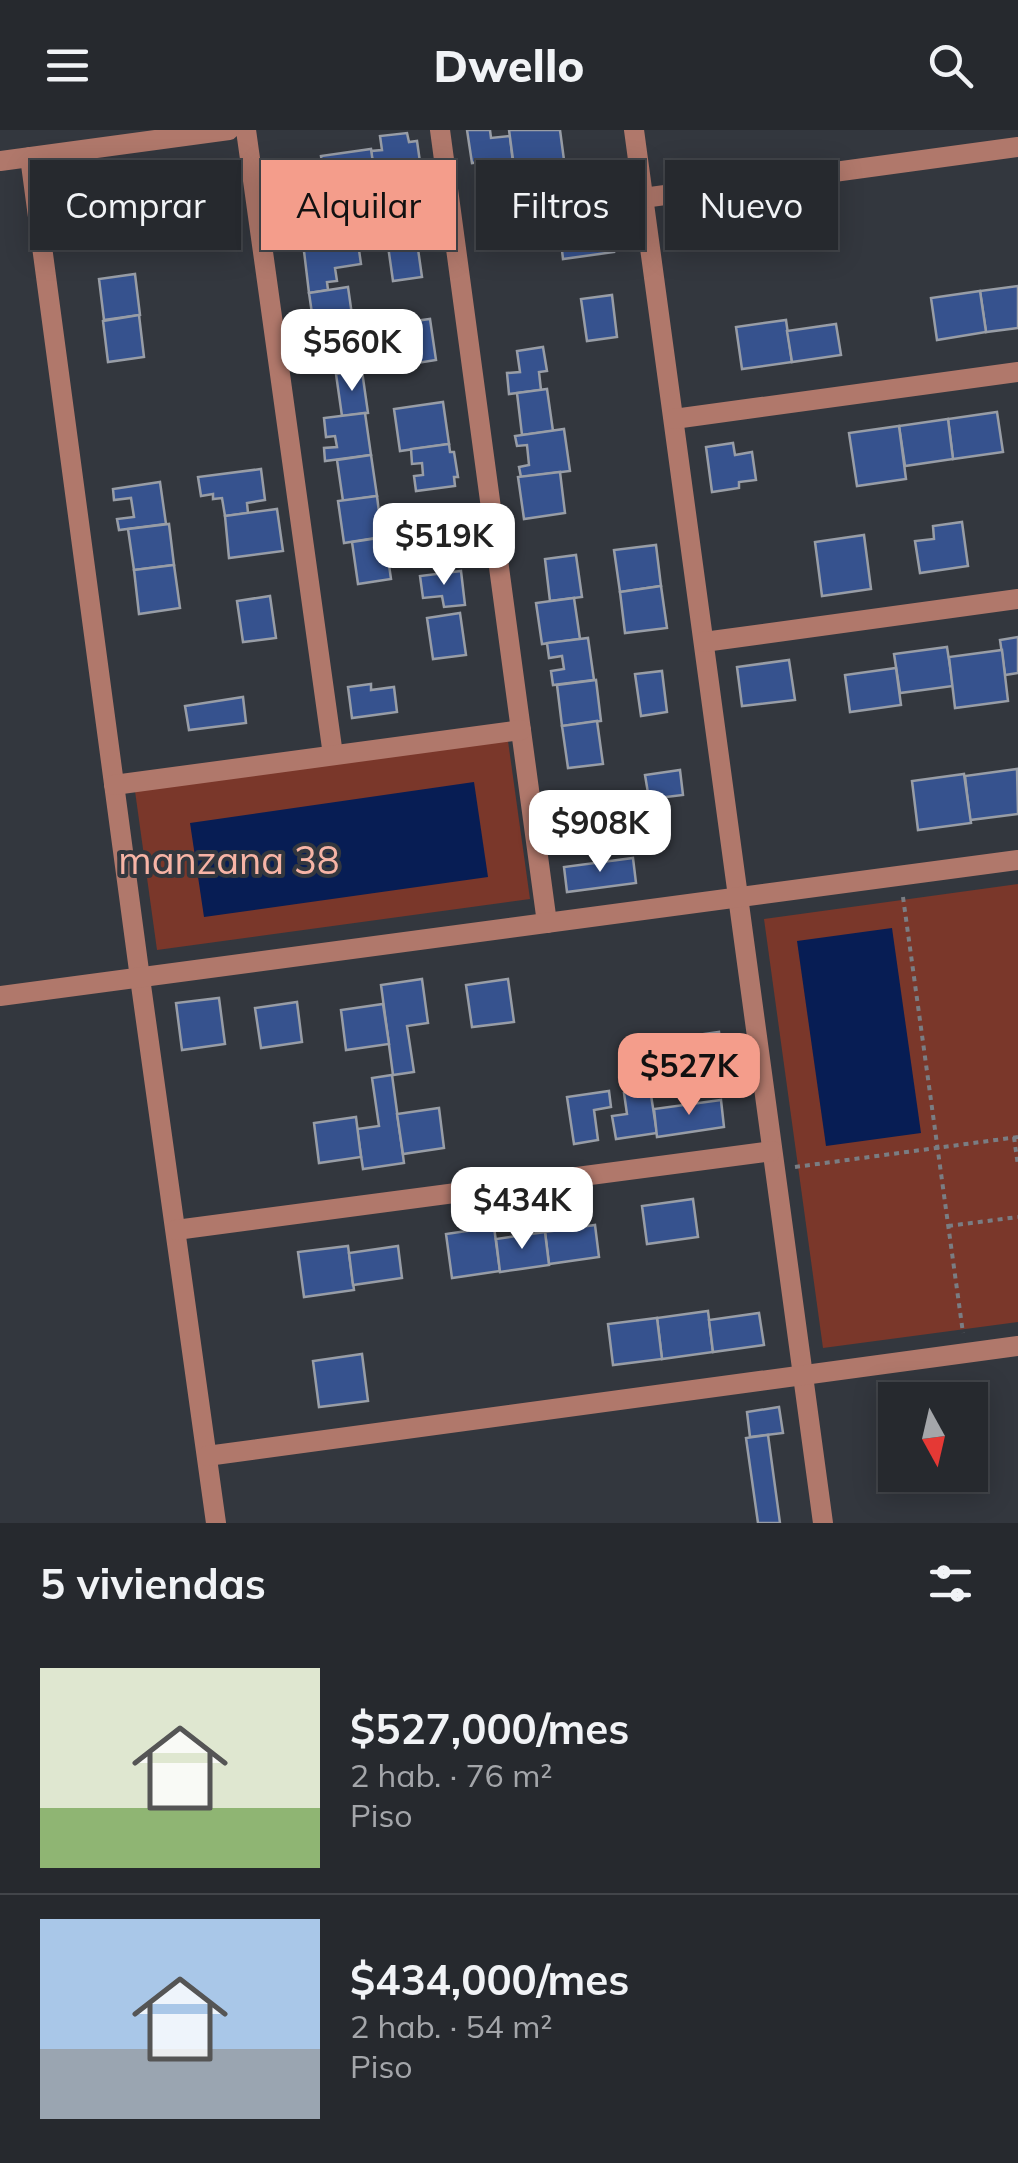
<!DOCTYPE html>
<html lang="es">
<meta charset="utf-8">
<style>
:root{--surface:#26292e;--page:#2e3136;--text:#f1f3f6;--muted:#a4a6aa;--line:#42454a;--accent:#f49d8b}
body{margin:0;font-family:Mulish,sans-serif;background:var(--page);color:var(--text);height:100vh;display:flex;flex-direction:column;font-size:38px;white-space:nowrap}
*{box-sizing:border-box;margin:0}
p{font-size:32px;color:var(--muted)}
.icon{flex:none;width:55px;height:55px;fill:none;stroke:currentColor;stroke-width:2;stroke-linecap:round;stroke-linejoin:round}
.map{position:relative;height:1393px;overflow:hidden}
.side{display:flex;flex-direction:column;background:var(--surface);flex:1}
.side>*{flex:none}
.guide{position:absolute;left:30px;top:30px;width:960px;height:90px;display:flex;gap:20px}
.needle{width:65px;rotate:172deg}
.buttons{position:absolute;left:878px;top:1252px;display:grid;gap:20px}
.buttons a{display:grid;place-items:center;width:110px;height:110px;border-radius:0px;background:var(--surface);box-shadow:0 5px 25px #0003,0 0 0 2px var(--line);font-size:50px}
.price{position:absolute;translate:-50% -85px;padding:0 22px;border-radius:20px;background:#fff;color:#222;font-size:32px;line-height:65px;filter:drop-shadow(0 2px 5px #0008)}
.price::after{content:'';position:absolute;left:50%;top:60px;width:30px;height:22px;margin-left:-15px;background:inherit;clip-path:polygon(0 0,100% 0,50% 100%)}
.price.selected{background:var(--accent);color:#111}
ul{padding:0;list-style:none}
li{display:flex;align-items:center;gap:30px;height:250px;padding:0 40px}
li+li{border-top:2px solid var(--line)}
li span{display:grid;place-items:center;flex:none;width:280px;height:200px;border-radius:0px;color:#555}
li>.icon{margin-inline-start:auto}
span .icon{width:120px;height:120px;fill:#fffc;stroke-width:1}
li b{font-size:42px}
h2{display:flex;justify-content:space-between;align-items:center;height:120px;padding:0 40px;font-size:42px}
.chip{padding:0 35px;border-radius:0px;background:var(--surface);box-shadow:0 5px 25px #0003,0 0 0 2px var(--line);font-size:35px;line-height:90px}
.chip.selected{background:var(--accent);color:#111}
header{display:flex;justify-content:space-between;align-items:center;height:130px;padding:0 40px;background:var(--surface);font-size:45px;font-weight:800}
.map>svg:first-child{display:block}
.green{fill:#7a372a}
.water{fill:#071d54}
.building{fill:#36528e;stroke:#989da6;stroke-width:2.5}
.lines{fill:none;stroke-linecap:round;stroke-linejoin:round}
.path{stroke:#7a7d83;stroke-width:4;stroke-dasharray:5 5;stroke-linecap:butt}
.street{stroke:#b0786b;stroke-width:20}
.labels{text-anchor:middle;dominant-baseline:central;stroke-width:8;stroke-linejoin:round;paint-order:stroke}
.park-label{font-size:38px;fill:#f7b4a6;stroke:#33373e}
</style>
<header><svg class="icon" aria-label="menu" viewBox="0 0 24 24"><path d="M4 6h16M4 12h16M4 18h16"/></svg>Dwello<svg class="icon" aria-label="search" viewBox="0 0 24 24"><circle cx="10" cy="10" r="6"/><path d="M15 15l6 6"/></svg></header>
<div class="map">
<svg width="1018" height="1393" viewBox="0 0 1018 1393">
<rect width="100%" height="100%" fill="#33373e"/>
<g class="green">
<path d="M508 611 530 769 157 820 135 661Z"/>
<path d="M1018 754V1192L823 1218 764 789Z"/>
</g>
<g class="water">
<path d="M474 652 488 747 204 787 190 693Z"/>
<path d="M892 798 921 1003 826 1016 797 811Z"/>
</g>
<g class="building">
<path d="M467 0H490L491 8 510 6 513 33 496 35V30L472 33Z"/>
<path d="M509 0H560L564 30 514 37Z"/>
<path d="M407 3 409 12 417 11 421 39H417L419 50 398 53 397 47 375 51 371 21 382 20 380 6Z"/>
<path d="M371 19 375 47 325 54 321 26Z"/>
<path d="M224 35 228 65 176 72 172 42Z"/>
<path d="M340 73 346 115 304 121 298 79Z"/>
<path d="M608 80 614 122 563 129 558 86Z"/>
<path d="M416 105 422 147 393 151 387 109Z"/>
<path d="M358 113 361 134 335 138 337 151 327 152 328 160 309 163 304 121Z"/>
<path d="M135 144 140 185 104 190 99 149Z"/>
<path d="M1018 156V198L986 202 980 161Z"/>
<path d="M348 157 354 199 315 204 309 163Z"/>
<path d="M980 161 986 202 937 210 931 168Z"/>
<path d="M612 165 617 207 587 211 581 169Z"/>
<path d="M139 185 144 227 108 232 103 191Z"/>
<path d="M430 189 436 230 404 235 399 193Z"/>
<path d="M786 190 792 232 742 239 736 197Z"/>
<path d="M836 194 841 225 792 232 787 201Z"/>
<path d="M543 217 547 241 539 242 541 260 509 264 507 243 520 242 517 221Z"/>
<path d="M362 241 368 283 342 286 336 244Z"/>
<path d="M547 259 553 301 522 305 517 263Z"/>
<path d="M443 272 449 314 400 321 394 279Z"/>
<path d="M997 282 1003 322 953 329 948 289Z"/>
<path d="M365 283 371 325 325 331 324 318 337 317 335 306 326 307 324 288Z"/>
<path d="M948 289 953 329 905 336 899 296Z"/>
<path d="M899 296 906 349 857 356 849 303Z"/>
<path d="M564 299 570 341 521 347 519 337 529 335 527 315 517 316 515 306Z"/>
<path d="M733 313 735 325 752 322 756 350 739 352V358L712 362 706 317Z"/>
<path d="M449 314 450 322H454L458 347H454L455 356 416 361 414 346 423 345 422 333 412 334 411 319Z"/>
<path d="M371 325 377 366 343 371 337 330Z"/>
<path d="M261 339 265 370 247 373 248 383 225 386 222 368 213 369V364L201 366 198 347Z"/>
<path d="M560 342 565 383 524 389 518 347Z"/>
<path d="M160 352 166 394 119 400 117 389 134 387 131 368 114 370 113 359Z"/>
<path d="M377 366 382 407 344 413 338 371Z"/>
<path d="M277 379 283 421 229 428 225 386Z"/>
<path d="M962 392 968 436 920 443 915 411 934 409 933 396Z"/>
<path d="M169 394 174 435 134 440 128 399Z"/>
<path d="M864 405 871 459 822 466 815 412Z"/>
<path d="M385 407 391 449 358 454 352 412Z"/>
<path d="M656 415 661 456 620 462 614 420Z"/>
<path d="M576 425 582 467 550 471 545 429Z"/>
<path d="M174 435 180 478 139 484 134 440Z"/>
<path d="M461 441 465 475 444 477 442 466 423 468 420 446Z"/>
<path d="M661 456 667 498 625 503 620 462Z"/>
<path d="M270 466 276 508 243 512 237 471Z"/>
<path d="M574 468 580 509 542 514 536 473Z"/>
<path d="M460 483 466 525 433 529 427 488Z"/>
<path d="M1018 507V543L1005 545 1000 510Z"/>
<path d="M588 508 594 550 553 555 551 541 564 539 562 526 549 528 547 513Z"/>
<path d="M947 517 953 556 900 563 894 524Z"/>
<path d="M1002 520 1008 571 955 578 949 527Z"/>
<path d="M789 530 795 570 742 576 737 537Z"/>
<path d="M896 538 901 575 850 582 845 545Z"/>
<path d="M662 541 667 582 641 586 635 544Z"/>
<path d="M596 550 601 591 562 596 557 555Z"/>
<path d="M371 554V560L394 557 397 582 352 588 348 557Z"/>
<path d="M243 567 246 593 189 600 185 576Z"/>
<path d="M597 591 603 634 568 638 562 596Z"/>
<path d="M1017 639 1018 684 970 690 965 646Z"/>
<path d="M680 640 683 665 649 669 645 645Z"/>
<path d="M964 644 971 693 918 700 912 651Z"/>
<path d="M633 728 636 753 567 762 564 737Z"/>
<path d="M422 849 428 893 407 896 414 942 393 945 381 855Z"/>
<path d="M508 849 514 892 472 897 466 855Z"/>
<path d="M219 868 225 914 182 920 176 873Z"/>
<path d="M297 872 302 912 261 918 255 878Z"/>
<path d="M383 874 389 914 346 920 341 880Z"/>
<path d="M719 902 726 954 676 960 669 909Z"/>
<path d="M392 945 404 1033 363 1039 357 999 379 996 372 948Z"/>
<path d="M650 959 657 1003 616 1009 612 986 627 984 624 963Z"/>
<path d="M609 961 611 977 594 980 598 1010 574 1014 567 967Z"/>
<path d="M721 970 724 997 657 1007 654 979Z"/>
<path d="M439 978 444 1018 403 1024 397 984Z"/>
<path d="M356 987 361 1027 319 1033 314 993Z"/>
<path d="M693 1069 698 1107 647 1114 642 1076Z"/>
<path d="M595 1095 599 1127 549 1134 545 1102Z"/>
<path d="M494 1097 500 1141 452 1148 446 1104Z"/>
<path d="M545 1102 549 1135 500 1142 496 1109Z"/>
<path d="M348 1116 354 1160 304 1167 298 1122Z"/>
<path d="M398 1116 402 1148 353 1155 349 1123Z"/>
<path d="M708 1181 713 1222 662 1229 657 1188Z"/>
<path d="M759 1183 764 1215 713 1222 709 1190Z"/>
<path d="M657 1188 662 1229 613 1235 608 1194Z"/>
<path d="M362 1224 368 1271 319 1277 313 1231Z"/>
<path d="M779 1277 783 1303 750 1307 747 1282Z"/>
<path d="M768 1305 780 1393H758L746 1308Z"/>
</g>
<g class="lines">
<g class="path">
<path d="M903 767 963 1203"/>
<path d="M1014 1007 1018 1036"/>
<path d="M795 1037 1018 1007"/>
<path d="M948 1096 1018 1087"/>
</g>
<g class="street">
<path d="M246 0 333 625"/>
<path d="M440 0 547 793"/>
<path d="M634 0 823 1393"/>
<path d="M30 27 140 848 216 1393"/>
<path d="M0 31 229 0"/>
<path d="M643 68 1018 17"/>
<path d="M674 289 1018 242"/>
<path d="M704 512 1018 469"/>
<path d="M114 655 521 600"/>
<path d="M0 866 1018 730"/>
<path d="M176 1100 772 1021"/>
<path d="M207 1326 1018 1216"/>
</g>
</g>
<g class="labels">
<g class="park-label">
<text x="229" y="730">manzana 38</text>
</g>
</g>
</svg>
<div class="buttons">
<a><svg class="needle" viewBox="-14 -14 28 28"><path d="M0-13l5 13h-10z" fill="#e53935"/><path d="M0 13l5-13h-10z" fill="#a4a6aa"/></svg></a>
</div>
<b class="price" style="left:352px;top:264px">$560K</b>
<b class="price" style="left:444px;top:458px">$519K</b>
<b class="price" style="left:600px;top:745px">$908K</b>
<b class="price selected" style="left:689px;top:988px">$527K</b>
<b class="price" style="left:522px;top:1122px">$434K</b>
<div class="guide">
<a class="chip">Comprar</a>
<a class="chip selected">Alquilar</a>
<a class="chip">Filtros</a>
<a class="chip">Nuevo</a>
</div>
</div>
<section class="side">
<h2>5 viviendas<svg class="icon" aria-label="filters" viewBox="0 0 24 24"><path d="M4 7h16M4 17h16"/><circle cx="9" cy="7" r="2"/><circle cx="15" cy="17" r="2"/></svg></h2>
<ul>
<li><span style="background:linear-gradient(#dfe7d0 70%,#8fb573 0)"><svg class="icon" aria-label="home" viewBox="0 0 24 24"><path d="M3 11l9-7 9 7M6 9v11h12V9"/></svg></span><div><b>$527,000/mes</b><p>2 hab. · 76 m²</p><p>Piso</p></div></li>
<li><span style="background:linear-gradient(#a9c7e8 65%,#9aa5b1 0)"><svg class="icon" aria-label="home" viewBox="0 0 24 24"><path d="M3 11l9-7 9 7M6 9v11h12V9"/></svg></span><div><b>$434,000/mes</b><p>2 hab. · 54 m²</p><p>Piso</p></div></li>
</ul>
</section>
